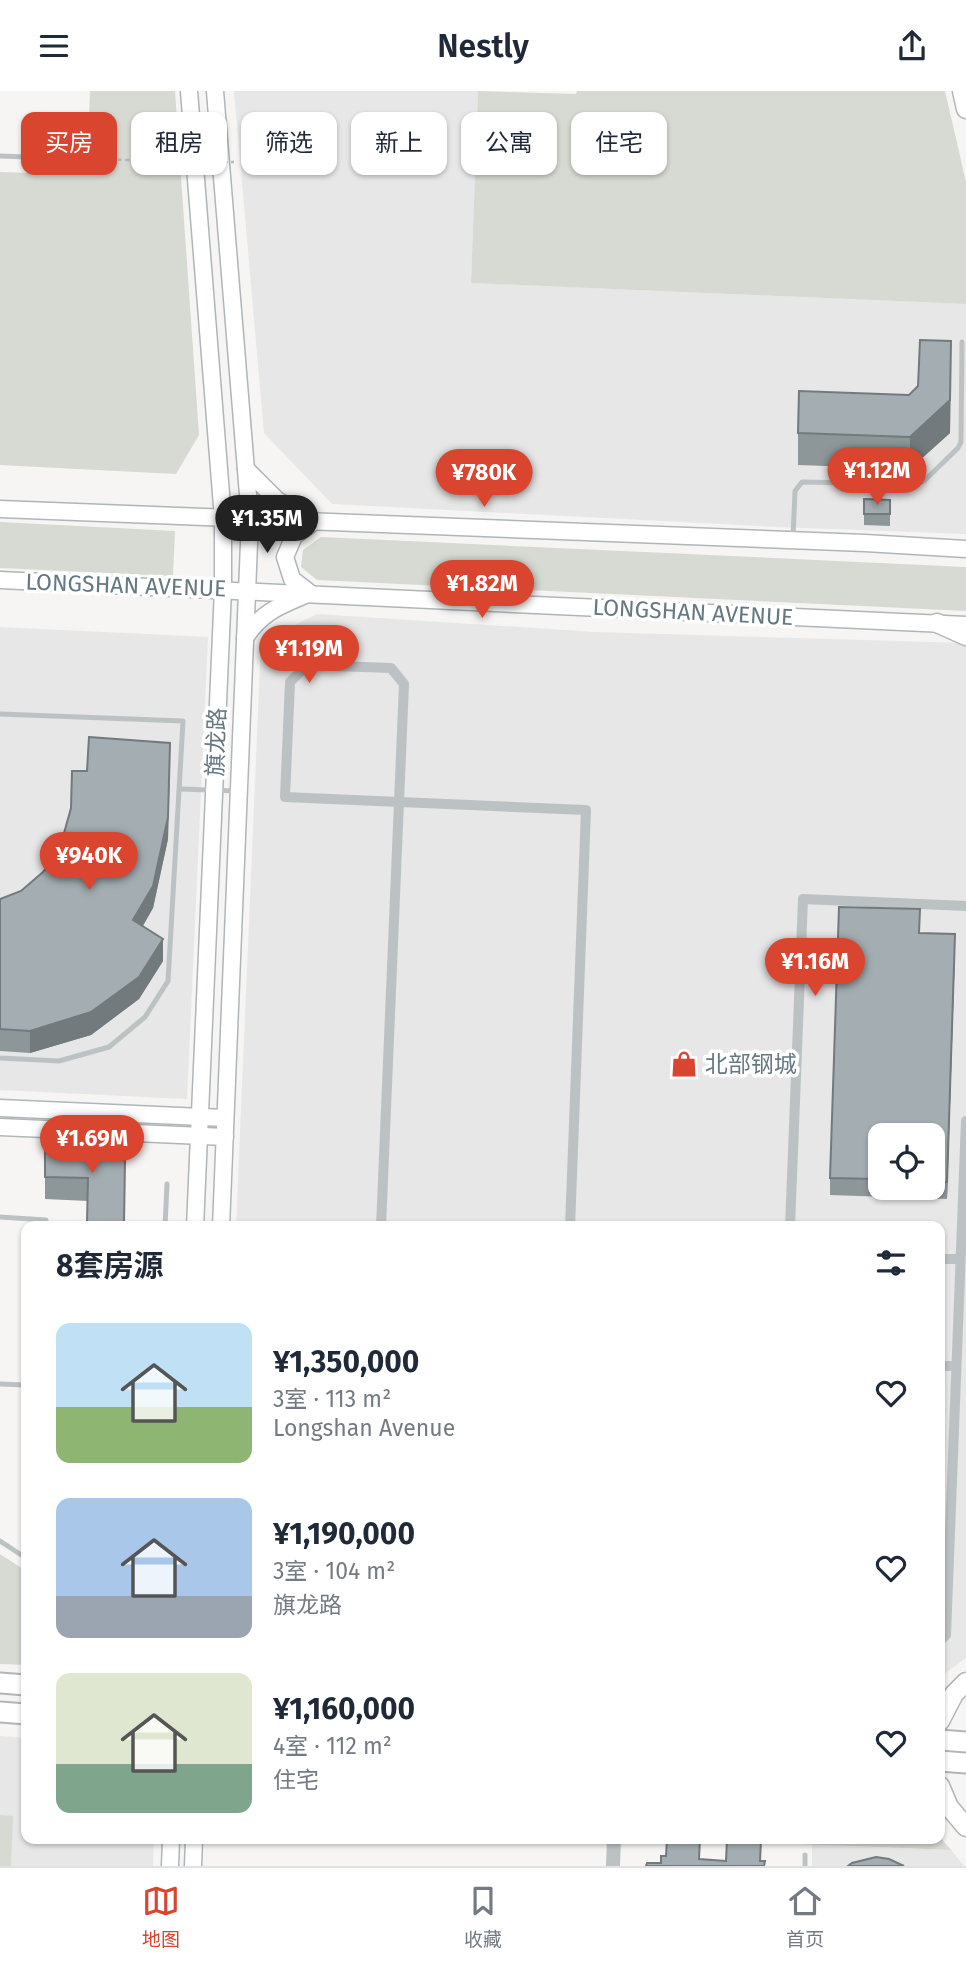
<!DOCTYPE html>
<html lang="zh">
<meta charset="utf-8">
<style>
:root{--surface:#fff;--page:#f6f6f7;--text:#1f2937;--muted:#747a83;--line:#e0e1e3;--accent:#d9452f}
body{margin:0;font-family:"Fira Sans","Noto Sans SC",sans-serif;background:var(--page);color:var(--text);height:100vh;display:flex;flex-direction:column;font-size:26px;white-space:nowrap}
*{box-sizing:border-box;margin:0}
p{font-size:23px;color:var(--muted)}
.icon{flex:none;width:38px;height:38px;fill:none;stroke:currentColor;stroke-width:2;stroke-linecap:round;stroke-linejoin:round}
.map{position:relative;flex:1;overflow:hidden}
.side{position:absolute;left:21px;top:1130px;width:924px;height:623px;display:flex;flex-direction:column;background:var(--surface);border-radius:14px;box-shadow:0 2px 5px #0004}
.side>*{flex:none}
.top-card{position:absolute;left:21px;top:21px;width:924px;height:63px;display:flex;gap:14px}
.controls{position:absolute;left:868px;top:1032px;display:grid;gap:14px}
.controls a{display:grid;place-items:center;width:77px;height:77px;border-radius:14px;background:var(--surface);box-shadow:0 2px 5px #0004;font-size:35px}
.price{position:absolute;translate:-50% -60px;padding:0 16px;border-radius:24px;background:var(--accent);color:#fff;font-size:23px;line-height:46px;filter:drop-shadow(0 2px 4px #0008)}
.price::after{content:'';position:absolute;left:50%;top:42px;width:21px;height:16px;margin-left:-10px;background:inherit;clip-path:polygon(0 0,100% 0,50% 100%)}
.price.current{background:#222;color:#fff}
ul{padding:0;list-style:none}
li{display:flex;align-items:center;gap:21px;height:175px;padding:0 35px}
li span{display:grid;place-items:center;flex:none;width:196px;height:140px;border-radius:14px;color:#555}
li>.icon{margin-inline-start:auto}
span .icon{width:84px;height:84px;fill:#fffc;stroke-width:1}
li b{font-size:30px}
h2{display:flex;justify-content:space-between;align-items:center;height:84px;padding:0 35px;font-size:30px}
.tag{padding:0 24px;border-radius:14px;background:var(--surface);box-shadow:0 2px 5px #0004;font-size:24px;line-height:63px}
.tag.current{background:var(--accent);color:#fff}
header{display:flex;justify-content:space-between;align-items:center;height:91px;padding:0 35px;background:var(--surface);font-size:32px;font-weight:600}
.tab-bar{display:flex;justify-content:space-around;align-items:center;height:98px;border-top:2px solid var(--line);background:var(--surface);font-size:19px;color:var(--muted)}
.tab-bar a{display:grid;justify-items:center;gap:4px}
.tab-bar .current{color:var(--accent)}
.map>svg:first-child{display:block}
.built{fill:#e6e7e6;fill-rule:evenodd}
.green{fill:#d6dad2}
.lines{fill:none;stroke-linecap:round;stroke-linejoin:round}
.secondary-casing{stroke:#afb6b9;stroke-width:19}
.primary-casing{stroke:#b0b6b9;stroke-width:21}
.trunk-casing{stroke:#b0b5b7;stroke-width:23}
.path{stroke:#b5b9bb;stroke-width:2.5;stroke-dasharray:3.5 3.5;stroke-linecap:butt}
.service{stroke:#bcc2c4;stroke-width:5}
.minor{stroke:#bcc2c4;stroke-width:10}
.tertiary{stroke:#bcc2c4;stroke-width:14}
.secondary{stroke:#fff;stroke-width:16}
.primary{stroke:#fff;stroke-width:18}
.trunk{stroke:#fff;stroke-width:19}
.path-bridge{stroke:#b5b9bb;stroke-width:2.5;stroke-dasharray:3.5 3.5;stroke-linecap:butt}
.wall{fill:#8d9699;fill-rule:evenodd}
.shaded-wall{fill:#737a7d}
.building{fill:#a4aeb2;stroke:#737a7d;stroke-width:2}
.labels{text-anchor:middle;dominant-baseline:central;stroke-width:7;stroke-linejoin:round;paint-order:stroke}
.street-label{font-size:23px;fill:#667982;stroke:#fff}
.poi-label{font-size:23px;fill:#667982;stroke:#fff;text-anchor:start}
</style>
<header><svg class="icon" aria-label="menu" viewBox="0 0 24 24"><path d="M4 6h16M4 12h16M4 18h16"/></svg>Nestly<svg class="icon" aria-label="share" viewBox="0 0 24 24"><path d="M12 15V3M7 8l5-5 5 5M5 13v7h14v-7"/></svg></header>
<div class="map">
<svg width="966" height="1775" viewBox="0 0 966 1775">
<rect width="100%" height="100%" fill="#f6f5f3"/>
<g class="built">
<path d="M234 0H478L471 192 966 213V443L779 436 332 413 264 342Z"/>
<path d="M317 523 595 541 966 552V1567L940 1586V1136H236L261 551ZM880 1045H933V1097H880Z"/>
<path d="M0 536 208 546 187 1008 0 999Z"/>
<path d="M0 1645 26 1647V1748H154L153 1775H0Z"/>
<path d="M812 1754 951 1759 964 1775H812Z"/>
</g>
<g class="green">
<path d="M90 0H175L199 344 176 383 0 374V81L87 84Z"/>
<path d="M478 0 576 3 577 0H945L966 91V213L471 192Z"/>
<path d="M0 431 175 440 173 485 0 477Z"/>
<path d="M321 446 966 476V520L317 489 301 476 303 459Z"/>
<path d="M0 1463 26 1480V1574L0 1573Z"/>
<path d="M0 1724 13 1725 11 1775H0Z"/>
<path d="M940 1746 951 1759 677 1748H940Z"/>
</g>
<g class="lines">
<g class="secondary-casing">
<g id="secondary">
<path d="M189 0 223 428V498L195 1136"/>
<path d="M215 0 250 428 221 1136"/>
<path d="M0 418 865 452 966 458"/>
<path d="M0 489 966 534"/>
<path d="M245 547C262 520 282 514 310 502L292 488 285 466 294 445 315 430 277 409 246 378"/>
<path d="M0 1017 225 1027"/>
<path d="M0 1036 225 1046"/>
<path d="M170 1775 171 1748"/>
<path d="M193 1775 194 1748"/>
</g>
</g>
<g class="primary-casing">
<g id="primary">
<path d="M962 0 966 18"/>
<path d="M937 532 966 545"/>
<path d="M940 1630 954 1603 966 1591"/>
<path d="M940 1695 949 1716 966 1736"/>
</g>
</g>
<g class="trunk-casing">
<g id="trunk">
<path d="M0 1592 26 1594"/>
<path d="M0 1621 26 1623"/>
<path d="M940 1649 966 1651"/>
<path d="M940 1670 966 1672"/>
</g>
</g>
<path class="path" d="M90 68 126 69"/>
<g class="service">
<path d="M0 65 80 68"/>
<path d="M793 446 795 400 802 391 917 393 924 390 958 357 961 351 962 251"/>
<path d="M0 623 183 630 168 890 145 926 109 956 59 970 0 967"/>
<path d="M181 698 237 700"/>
<path d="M0 1126 46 1129V1136"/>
<path d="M165 1136 167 1093"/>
<path d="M0 1293 26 1294"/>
<path d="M0 1450 26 1467"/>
<path d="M805 1775V1764"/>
</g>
<g class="minor">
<path d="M381 1136 404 593 391 577 307 574 290 591 285 706 586 719 570 1136"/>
<path d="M790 1136 803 808 966 815"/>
<path d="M940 1168H960"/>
<path d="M940 1275H956"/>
<path d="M940 1550 946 1544 966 1030"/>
</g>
<path class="tertiary" d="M613 1775 614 1748"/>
<use href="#secondary" class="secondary"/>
<use href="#primary" class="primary"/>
<use href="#trunk" class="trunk"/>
<path class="path-bridge" d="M126 69 234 71"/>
</g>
<g class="wall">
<path d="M951 283 950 342 910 378 798 374V342L909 304Z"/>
<path d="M890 409V435L864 434V423Z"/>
<path d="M170 674 168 748 153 817 143 835 163 870 139 908 91 944 30 962 0 960V808L21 800 43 781 59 760 87 680Z"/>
<path d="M920 842 955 860 947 1108 830 1104V1087ZM880 1045H933V1097H880Z"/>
<path d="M45 1049 120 1069 125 1092 124 1136H87L88 1110 45 1108Z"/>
</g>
<g class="shaded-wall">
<path d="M951 250 950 342 910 378V346Z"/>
<path d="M170 652 168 748 153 817 133 851V829Z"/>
<path d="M955 843V860L947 1108V1091Z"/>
<path d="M163 848V870L139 908 91 944 30 962V940Z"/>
</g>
<g class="building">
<path d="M920 249 951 250 950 309 910 346 798 342 799 300 909 304 918 295Z"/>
<path d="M864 408 890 409V423H864Z"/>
<path d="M89 646 170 652 168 726 153 795 133 829 163 848 139 886 91 921 30 940 0 938V808L21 800 43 781 59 760 71 717 72 680H87Z"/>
<path d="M839 816 920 818 919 842 955 843 947 1091 933 1090V1045H880V1088L830 1087Z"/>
<path d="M45 1049 120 1051 119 1069H125L124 1133 87 1132 88 1087 45 1086Z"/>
<path d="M667 1748H700L699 1768 726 1770 727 1748 761 1749 760 1770H765L764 1775H646L647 1772H661V1765H666Z"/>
<path d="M876 1766 889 1768 904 1775H848L852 1772Z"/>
</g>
<defs>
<g id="shop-bare" transform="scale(2.1)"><path d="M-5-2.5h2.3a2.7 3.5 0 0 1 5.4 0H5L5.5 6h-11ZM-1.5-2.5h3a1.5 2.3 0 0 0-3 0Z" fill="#d9452f" stroke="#fff" stroke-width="2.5" paint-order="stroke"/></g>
</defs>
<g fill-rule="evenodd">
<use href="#shop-bare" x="684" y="973"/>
</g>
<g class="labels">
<g class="street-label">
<text transform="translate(126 494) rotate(2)">LONGSHAN AVENUE</text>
<text transform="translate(693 521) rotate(3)">LONGSHAN AVENUE</text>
<text transform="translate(216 651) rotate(-88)">旗龙路</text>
</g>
<g class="poi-label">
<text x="705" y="973">北部钢城</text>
</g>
</g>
</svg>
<div class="controls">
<a><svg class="icon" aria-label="locate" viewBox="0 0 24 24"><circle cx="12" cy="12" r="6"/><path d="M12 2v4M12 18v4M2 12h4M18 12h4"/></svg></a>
</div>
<b class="price" style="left:877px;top:416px">¥1.12M</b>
<b class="price" style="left:484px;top:418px">¥780K</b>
<b class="price current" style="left:267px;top:464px">¥1.35M</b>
<b class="price" style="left:482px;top:529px">¥1.82M</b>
<b class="price" style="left:309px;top:594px">¥1.19M</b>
<b class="price" style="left:89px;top:801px">¥940K</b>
<b class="price" style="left:815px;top:907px">¥1.16M</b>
<b class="price" style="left:92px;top:1084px">¥1.69M</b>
<div class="top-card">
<a class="tag current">买房</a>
<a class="tag">租房</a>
<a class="tag">筛选</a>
<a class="tag">新上</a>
<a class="tag">公寓</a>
<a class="tag">住宅</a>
</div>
<section class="side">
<h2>8套房源<svg class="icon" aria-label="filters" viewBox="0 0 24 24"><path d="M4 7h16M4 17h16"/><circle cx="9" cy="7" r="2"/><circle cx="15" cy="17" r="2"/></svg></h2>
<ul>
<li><span style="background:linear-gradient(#bfe0f5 60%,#8fb573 0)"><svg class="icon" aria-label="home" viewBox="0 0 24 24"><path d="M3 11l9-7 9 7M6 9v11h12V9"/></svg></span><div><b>¥1,350,000</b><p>3室 · 113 m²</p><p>Longshan Avenue</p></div><svg class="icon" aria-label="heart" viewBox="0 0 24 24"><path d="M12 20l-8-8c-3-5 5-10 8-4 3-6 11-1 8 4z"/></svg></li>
<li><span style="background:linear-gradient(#a9c7e8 70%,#9aa5b1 0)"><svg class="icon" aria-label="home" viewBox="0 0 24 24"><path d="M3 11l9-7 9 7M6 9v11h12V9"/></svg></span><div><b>¥1,190,000</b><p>3室 · 104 m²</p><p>旗龙路</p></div><svg class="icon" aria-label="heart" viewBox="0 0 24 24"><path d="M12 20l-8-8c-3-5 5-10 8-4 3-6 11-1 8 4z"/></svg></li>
<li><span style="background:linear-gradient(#dfe7d0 65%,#7fa58c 0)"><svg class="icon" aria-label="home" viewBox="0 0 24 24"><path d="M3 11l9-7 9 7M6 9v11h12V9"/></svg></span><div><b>¥1,160,000</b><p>4室 · 112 m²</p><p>住宅</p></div><svg class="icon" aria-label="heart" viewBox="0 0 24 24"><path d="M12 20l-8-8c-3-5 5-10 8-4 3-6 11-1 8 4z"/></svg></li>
</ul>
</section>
</div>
<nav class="tab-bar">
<a class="current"><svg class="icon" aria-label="map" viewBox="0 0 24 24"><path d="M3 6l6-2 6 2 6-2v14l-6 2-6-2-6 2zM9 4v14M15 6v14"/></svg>地图</a>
<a><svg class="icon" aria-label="saved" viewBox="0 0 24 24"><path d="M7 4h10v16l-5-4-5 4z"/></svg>收藏</a>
<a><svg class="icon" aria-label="home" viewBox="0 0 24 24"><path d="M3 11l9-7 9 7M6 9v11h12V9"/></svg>首页</a>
</nav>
